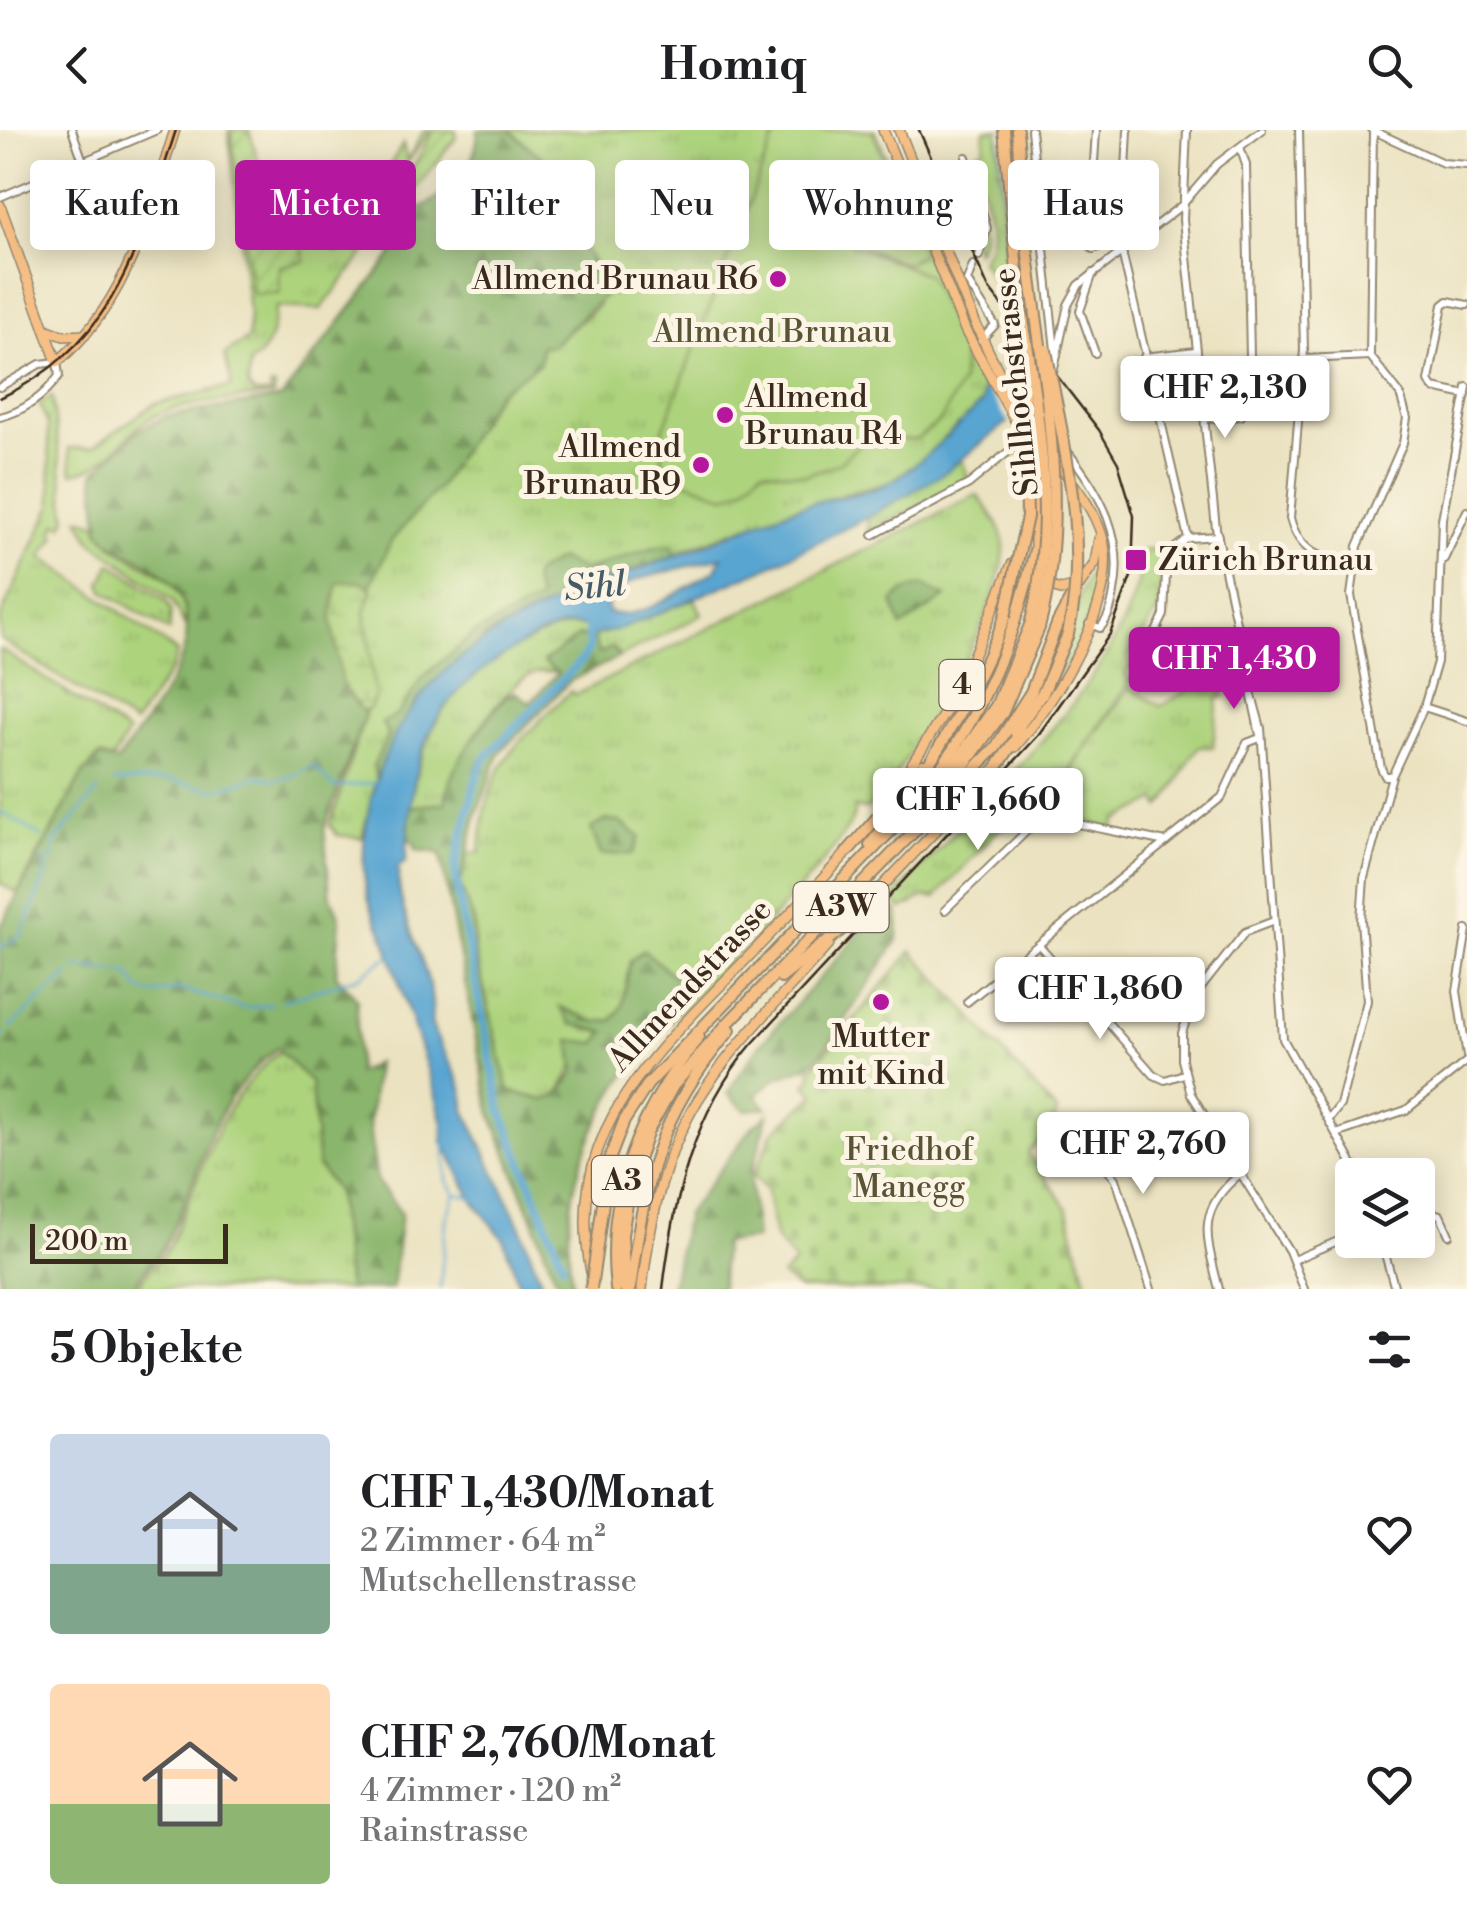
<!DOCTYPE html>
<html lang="de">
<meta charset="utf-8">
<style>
:root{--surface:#fff;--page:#f6f6f6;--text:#202124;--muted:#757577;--accent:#b5179e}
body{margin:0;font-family:"Libre Bodoni",serif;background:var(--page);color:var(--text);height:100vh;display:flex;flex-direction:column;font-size:38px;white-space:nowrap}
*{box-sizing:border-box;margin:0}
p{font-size:32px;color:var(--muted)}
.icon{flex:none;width:55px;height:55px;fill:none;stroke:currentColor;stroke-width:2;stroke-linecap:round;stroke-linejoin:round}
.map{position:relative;height:1159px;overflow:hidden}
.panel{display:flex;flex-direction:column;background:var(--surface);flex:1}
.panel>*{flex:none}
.banner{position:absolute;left:30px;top:30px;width:1408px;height:90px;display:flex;gap:20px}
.fabs{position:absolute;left:1335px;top:1028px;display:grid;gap:20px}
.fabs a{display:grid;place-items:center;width:100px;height:100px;border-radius:10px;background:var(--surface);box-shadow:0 5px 25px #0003;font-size:50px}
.scale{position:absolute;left:30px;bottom:25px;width:198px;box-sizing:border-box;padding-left:10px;border:5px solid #3b2a1e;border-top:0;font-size:28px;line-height:35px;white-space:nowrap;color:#3b2a1e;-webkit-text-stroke:8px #fcf5e5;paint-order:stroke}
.price{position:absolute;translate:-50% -85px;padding:0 22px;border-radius:10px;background:#fff;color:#222;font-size:32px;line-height:65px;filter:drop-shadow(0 2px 5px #0008)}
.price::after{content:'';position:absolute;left:50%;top:60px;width:30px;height:22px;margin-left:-15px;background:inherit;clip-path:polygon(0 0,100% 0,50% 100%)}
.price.active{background:var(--accent);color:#fff}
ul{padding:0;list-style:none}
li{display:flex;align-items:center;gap:30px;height:250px;padding:0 50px}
li span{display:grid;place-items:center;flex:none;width:280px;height:200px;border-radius:10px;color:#555}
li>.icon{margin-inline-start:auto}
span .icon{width:120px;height:120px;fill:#fffc;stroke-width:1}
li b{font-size:42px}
h2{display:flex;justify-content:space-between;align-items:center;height:120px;padding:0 50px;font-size:42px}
.pill{padding:0 35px;border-radius:10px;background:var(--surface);box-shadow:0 5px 25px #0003;font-size:35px;line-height:90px}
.pill.active{background:var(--accent);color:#fff}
header{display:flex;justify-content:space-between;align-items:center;height:130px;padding:0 50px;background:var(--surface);font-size:45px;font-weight:700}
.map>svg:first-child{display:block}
.grass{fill:url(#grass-tufts);stroke:#747e4e;stroke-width:2.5}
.forest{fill:url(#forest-firs);stroke:#627045;stroke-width:2.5}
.wetland{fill:url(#wetland-marsh);stroke:#747e4e;stroke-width:2.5}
.cemetery{fill:url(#cemetery-stones);stroke:#747e4e;stroke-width:2.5}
.garden{fill:url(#garden-furrows);stroke:#747e4e;stroke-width:2.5}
.pitch{fill:#add37d;stroke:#747e4e;stroke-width:2.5}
.water{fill:#58a5d1;stroke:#4a6878;stroke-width:2.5;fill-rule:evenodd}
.pier{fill:#eae2c0}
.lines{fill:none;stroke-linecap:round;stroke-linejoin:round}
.stream{stroke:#58a5d1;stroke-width:2.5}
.canal{stroke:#58a5d1;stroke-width:8}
.minor-casing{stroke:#92866f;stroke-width:10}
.major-casing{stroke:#92866f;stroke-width:12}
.highway-casing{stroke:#92866f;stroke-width:14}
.minor{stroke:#fff;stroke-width:6}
.major{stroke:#f5bf86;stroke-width:9}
.highway{stroke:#f5bf86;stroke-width:10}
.tram{stroke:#3b2a1e;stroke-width:2.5}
.rail{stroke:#3b2a1e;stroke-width:2.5}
.highway-bridge-casing{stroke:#92866f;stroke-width:14;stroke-linecap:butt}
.highway-bridge{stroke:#f5bf86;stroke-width:10}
.poi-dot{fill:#b5179e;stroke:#fcf5e5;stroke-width:4}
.labels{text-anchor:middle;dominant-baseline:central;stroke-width:10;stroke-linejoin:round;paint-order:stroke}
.shield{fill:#fcf5e5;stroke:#75675a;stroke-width:2.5}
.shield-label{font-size:30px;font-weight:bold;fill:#3b2a1e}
.poi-label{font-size:32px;fill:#3b2a1e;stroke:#fcf5e5;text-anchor:end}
.park-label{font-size:32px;fill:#585436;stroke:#fcf5e5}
.street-label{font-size:32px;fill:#3b2a1e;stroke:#fcf5e5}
.water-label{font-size:35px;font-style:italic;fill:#475b66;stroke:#fcf5e5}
</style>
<header><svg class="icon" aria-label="back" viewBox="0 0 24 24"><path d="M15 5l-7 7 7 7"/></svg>Homiq<svg class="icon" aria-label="search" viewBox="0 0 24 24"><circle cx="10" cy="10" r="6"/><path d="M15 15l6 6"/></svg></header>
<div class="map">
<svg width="1467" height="1159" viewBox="0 0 1467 1159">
<defs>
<pattern id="grass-tufts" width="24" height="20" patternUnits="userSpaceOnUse" patternTransform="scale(2.5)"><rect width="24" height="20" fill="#add37d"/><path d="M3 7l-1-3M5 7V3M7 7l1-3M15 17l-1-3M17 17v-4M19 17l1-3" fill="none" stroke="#96b56c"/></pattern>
<pattern id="forest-firs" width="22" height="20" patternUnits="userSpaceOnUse" patternTransform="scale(2.5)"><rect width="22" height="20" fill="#8ab56c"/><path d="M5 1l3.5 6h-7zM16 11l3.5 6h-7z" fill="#729358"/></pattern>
<pattern id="wetland-marsh" width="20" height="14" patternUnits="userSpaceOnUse" patternTransform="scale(2.5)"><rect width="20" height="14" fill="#add37d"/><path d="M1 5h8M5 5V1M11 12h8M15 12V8" fill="none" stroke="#96b56c"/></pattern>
<pattern id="cemetery-stones" width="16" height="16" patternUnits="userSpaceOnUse" patternTransform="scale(2.5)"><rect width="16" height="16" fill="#add37d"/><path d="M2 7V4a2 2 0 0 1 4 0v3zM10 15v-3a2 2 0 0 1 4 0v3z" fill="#96b56c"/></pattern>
<pattern id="garden-furrows" width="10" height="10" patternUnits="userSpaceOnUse" patternTransform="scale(2.5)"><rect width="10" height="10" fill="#add37d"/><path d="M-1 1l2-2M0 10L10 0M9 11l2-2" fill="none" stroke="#96b56c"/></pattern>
</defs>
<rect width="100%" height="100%" fill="#fcf5e5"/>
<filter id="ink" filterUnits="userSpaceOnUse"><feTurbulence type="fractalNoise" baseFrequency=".01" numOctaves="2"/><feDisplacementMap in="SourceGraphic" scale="20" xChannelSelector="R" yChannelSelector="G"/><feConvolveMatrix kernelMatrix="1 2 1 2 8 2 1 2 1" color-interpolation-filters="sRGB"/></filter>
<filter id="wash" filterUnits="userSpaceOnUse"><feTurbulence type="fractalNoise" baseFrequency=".0048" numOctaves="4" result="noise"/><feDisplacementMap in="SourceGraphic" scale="40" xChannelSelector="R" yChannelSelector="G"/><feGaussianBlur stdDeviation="2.25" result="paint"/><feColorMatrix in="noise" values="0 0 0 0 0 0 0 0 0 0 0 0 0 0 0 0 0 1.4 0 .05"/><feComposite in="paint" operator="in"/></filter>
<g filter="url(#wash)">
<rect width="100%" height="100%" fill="#eae2c0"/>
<g class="grass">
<path d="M228 0 240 52 252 162 279 163 280 136 305 131 297 97 337 122 403 14 407 31 424 0H431L398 46 386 45 383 47 399 48 407 56 401 83 395 84 321 179 276 177C272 199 273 218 250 233L248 256 255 264H270L271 256 275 257 274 265C241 269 185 272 156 285 125 300 109 340 72 343L69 318H92L154 274 232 256 225 224 248 209 249 182Z"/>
<path d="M509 0H875L987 263 982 273 920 331 888 353 797 377 596 453 487 505 378 643 362 708 337 705 330 695 372 563 352 531 371 454 391 411 441 354 497 263 541 215 551 216 598 176 592 130 549 66 560 43Z"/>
<path d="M985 0H998L1011 177 981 130C1004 101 981 58 971 26L984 19Z"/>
<path d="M52 266 67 388 63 396 57 393 53 403 56 406 42 427 177 522 172 538 134 594 0 509V488L52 375 48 295 39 273Z"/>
<path d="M962 329 969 351 868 402V387Z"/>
<path d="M977 365C989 380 1005 399 1004 420 1001 484 912 632 867 679L854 678C864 704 698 863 671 891L663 883 701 846 675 848 644 820 630 831 622 877 613 890 596 892 560 878 586 899 605 902 603 910 576 932 557 967 544 970 508 961 474 818V791L460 755 468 723H480C486 635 510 620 571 561L575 565Z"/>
<path d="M79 388 97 393C110 439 197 433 184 495L172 470 92 412Z"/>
<path d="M1158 418 1163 421 1159 479 1128 527 1131 535 1125 545 1131 549 1044 678 998 700 935 768 924 767 902 779 892 769C977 673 1133 548 1144 420Z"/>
<path d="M1101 423C1101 481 1070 537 1036 583L1061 537 1081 460Z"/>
<path d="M111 433 166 471 171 480 169 501 104 461 101 453Z"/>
<path d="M695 469 702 485 619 527 613 518 599 523 594 519 595 505Z"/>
<path d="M578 495 586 496 588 506H579L544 533 556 541C549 542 540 541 532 544 503 554 446 642 445 673L408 677C426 601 441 560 512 520 534 508 553 498 578 495Z"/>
<path d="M0 519 128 603 112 630 99 626 82 645 17 763 0 753Z"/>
<path d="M1194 520 1212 539 1225 567 1218 568 1213 617H1199C1182 637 1178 659 1160 677L1157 670 1116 691 1113 700 1082 690 1066 653 1085 618 1130 557 1160 576 1187 561Z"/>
<path d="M280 921 311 952 318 1036 337 1062 348 1159H137C144 1141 161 1133 169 1116 204 1042 213 975 280 921Z"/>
</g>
<g class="forest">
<path d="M478 0H509L560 43V53L549 66 592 130 604 166 551 216H541L540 233 497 263 441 354 391 411 371 454 352 531 372 563 324 699 330 765 340 788 336 845 357 869V943L376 933 369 997 377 1051 401 1083 392 1159H348L337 1062 318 1036 311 953 277 918C202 978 206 1039 164 1116 155 1133 141 1140 133 1159H0V798L82 645 100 626 117 632C152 579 225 503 163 444 144 427 117 423 100 402L94 343 139 300 166 286 281 268 392 125 401 89C440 67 476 50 478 0Z"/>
<path d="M657 416H673L675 426 596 453 487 505 376 648 373 636 388 605 382 593 397 585 423 547 475 503 539 470 533 452 536 442 560 429 584 441Z"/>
<path d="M922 455 946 467 901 497 893 472 904 461Z"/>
<path d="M579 506 594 510 599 523 613 518 619 527 570 551 500 622 477 683 460 755 474 791V818L509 961 544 970 557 966 575 942 570 910 596 913 605 902 571 894 560 877 596 892 613 890 622 877 630 831 644 820 675 848 703 845 664 883 671 891C600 962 554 1056 573 1159H567L556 1149 490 981 440 723 416 720 414 712 409 711 408 677 445 673C446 638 484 595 505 567L515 562 530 573 558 543 543 532Z"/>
<path d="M606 690 620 692 640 707 633 724 601 725 591 698Z"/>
<path d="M887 773 898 783V810L825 919 809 936 776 948 756 965 767 978 745 980 727 963 759 916Z"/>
<path d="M768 985 750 1049 756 1109 723 1113 721 1159H671L686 1085 753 996Z"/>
</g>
<path class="wetland" d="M338 452H363L372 459 365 482 375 566 370 579 362 581 342 555 331 487Z"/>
<path class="cemetery" d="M912 821 1057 982 1052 996 1028 1023 1067 1078 1088 1159H799L782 1146 795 1132 775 1108 766 1058 754 1047 772 1003 815 965 806 954 813 946 810 941Z"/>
<g class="garden">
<path d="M231 0H249L273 78 297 97 305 131 280 136 279 163H252Z"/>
<path d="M434 0H456V8L409 67V55L400 47 416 32Z"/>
</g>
<g class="pitch">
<path d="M777 0H872L923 123 906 134 864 117 861 107 871 79 866 77 851 115 928 145 963 220 962 251 941 290 917 309 864 310 838 334 805 345 762 339 744 358 725 366 662 342 663 300Z"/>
<path d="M964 31C972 59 991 95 977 122L943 39Z"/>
</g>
<path class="water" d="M998 0H1024L1042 170 1022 269 1008 292 943 344 868 387 761 440 621 499 591 506 586 497C563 491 541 504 521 515 422 571 413 624 406 731L398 737C397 788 427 826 432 872 433 880 430 888 432 895 440 923 467 950 465 980L520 1095 544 1159H521L503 1108 473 1071 443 1012V993L434 959 382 801C358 760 361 714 371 669 408 515 545 475 675 426 716 411 755 392 795 378 825 367 863 367 890 352 924 332 953 299 982 273L984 254 1009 227 1012 212ZM722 427 716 440C687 455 641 494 607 482L609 463 636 450Z"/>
<path class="pier" d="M999 0H1022L1050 215 1039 254 1011 296 983 252 998 231 1021 268 1016 201 1007 190 1010 179 1014 181Z"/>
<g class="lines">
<g class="stream">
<path d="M115 652 170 650 214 660 260 646 272 650 291 647 313 635 334 657 375 653"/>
<path d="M0 681 42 707"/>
<path d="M0 818 22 805 47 741 44 731 53 729 54 713 98 660"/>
<path d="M76 837 127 842 140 860 152 864 179 859 246 878 272 874"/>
<path d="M283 871 358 847 389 826"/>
<path d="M11 897 69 844"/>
<path d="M0 910 5 903"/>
<path d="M445 1014 447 1051 455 1063"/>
<path d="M440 1159 446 1089 455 1064 470 1067"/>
</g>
<path class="canal" d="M563 1134 501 980 459 770 455 737 478 642 487 626 582 530 589 518 588 496"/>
</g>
</g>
<g filter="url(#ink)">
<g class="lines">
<g class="minor-casing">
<g id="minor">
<path d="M72 0 83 31"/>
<path d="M1031 0 1056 229"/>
<path d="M1096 0 1089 113 1093 119 1107 115 1116 71H1125"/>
<path d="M1128 0 1122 122 1188 408"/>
<path d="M1187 0 1183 90 1216 398 1260 605"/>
<path d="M1299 0 1304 220 1290 388C1299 422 1321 430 1353 434"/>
<path d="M1372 0 1443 33 1467 35"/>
<path d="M1373 0 1370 226 1400 264 1407 288 1403 313 1358 416 1351 465 1381 638 1385 646H1392"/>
<path d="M966 27 987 98 979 126"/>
<path d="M0 67 157 0"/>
<path d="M973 135 967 151 995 195 981 210"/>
<path d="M1093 143 1080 181 1095 223"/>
<path d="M1144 227 1196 221"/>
<path d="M1304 229 1370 226"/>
<path d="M1053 243 1068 175 1079 155 1182 75 1217 34 1262 0"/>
<path d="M0 257 40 234 57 232 59 246C44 266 25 281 0 287"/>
<path d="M1466 265 1433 258 1429 251 1443 175 1448 171 1467 175"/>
<path d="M1205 289 1241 286 1251 274 1246 35 1240 17"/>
<path d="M1068 322C1101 364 1125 407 1114 462 1112 475 1109 489 1100 498L1089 494"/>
<path d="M873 405 969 354 1025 308"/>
<path d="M1444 429 1467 381"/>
<path d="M1149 516 1164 485 1167 424 1188 408 1218 406"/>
<path d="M1247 547 1261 598 1283 909 1359 1045"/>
<path d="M1424 577 1467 591"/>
<path d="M945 780 1036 692 1078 694 1166 712"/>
<path d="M1274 791 1245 802 1194 867 1182 903V930L1191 964 1289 1121 1304 1159"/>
<path d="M1467 799 1457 861 1467 926"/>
<path d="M1039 815 1154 945 1165 950 1184 944"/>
<path d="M967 872 1222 667 1247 613 1260 608"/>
<path d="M1060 988 1116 1049 1151 1159"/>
<path d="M1330 988 1340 975 1367 871 1361 790 1364 748 1392 646 1424 577 1437 532 1442 389 1467 257"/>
<path d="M1339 1003 1406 980 1467 931"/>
<path d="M1418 1078 1440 1085 1449 1105"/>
<path d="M1381 1110 1395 1159"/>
<path d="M1293 1130 1352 1105"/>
<path d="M1219 1159C1206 1107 1195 1081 1240 1044"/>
</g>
</g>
<g class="major-casing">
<g id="major">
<path d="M883 0 966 202 1025 308"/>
<path d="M899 0C943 107 973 214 1040 310"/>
<path d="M0 75 57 232C129 173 148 83 175 0"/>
<path d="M45 199 64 206 85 205"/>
<path d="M1029 323 1035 365 1030 381"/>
<path d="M1035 373V427"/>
<path d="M1044 455 1061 460 1079 456 1095 433 1099 409"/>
<path d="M1015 617C1055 570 1121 471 1102 406 1093 376 1071 351 1052 326"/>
<path d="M896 659 958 562 1012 434"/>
<path d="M839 802 1001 632"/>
<path d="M591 1142C566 1013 636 942 719 857 763 812 808 766 850 719"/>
<path d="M642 1159C663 976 713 944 829 814"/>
</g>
</g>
<g class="highway-casing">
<g id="highway">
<path d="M1004 0 1021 184"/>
<path d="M1017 0 1026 104"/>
<path d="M1042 565 1068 504"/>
<path d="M1015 602 1043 562"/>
<path d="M999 634 1021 601"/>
<path d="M926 658C982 586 1014 509 1035 420"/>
<path d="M939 670 1003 582 1039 498"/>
<path d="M870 715C926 645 972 571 1005 487"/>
<path d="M847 722 923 635"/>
<path d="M781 848 841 800"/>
<path d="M648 954 955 634 996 576 1030 495"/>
<path d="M616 1159C605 1062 640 981 699 907"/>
<path d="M625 1159 622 1105 631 1050 648 1001 673 956 727 894 996 617 1031 562 1058 492 1075 461"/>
<path d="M630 1159C645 1049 656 988 730 900"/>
</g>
</g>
<use href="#minor" class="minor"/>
<use href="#major" class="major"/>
<use href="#highway" class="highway"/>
<path class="tram" d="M0 268C118 213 139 113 176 0"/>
<path class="rail" d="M663 1159C674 1069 692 984 752 914L1036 608 1110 504 1132 444 1134 386 1118 333 1099 300 988 157 919 0"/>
<g class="highway-bridge-casing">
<g id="highway-bridge">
<path d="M1025 97C1038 229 1074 368 1039 498"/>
<path d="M1021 177C1038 283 1058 389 1030 495"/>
<path d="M1046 220C1063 312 1090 411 1068 504"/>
<path d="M1005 487 1027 387 1024 236"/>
<path d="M591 1159 609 1030 624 991 648 954"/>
</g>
</g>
<use href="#highway-bridge" class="highway-bridge"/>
</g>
</g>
<g class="poi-dot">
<circle cx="778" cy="149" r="10"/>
<circle cx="725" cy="285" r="10"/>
<circle cx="701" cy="335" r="10"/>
<rect x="1124" y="418" width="24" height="24" rx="5"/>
<circle cx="881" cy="872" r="10"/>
</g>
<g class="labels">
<g class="shield">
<rect x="939.5" y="530" width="45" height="50" rx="8"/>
<rect x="793.5" y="752" width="95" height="50" rx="8"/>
<rect x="592" y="1026" width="60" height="50" rx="8"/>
</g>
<g class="shield-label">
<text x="962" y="555">4</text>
<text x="841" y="777">A3W</text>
<text x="622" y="1051">A3</text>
</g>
<g class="poi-label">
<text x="758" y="149">Allmend Brunau R6</text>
<text x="745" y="267" text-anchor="start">Allmend<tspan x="745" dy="37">Brunau R4</tspan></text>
<text x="681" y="317">Allmend<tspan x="681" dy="37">Brunau R9</tspan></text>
<text x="1158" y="430" text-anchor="start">Zürich Brunau</text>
<text x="881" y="907" text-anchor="middle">Mutter<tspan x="881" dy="37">mit Kind</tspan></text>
</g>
<g class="park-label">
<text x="772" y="202">Allmend Brunau</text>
<text x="909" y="1020">Friedhof<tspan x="909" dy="37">Manegg</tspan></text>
</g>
<g class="street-label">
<text transform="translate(1016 252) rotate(-96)">Sihlhochstrasse</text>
<text transform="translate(690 855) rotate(-47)">Allmendstrasse</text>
</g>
<g class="water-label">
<text transform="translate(595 457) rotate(-5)">Sihl</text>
</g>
</g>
</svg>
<div class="fabs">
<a><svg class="icon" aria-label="layers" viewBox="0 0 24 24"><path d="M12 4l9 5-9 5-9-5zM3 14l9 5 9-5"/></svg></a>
</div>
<div class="scale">200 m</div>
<b class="price" style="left:1225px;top:311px">CHF 2,130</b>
<b class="price active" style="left:1234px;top:582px">CHF 1,430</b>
<b class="price" style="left:978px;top:723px">CHF 1,660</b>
<b class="price" style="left:1100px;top:912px">CHF 1,860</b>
<b class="price" style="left:1143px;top:1067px">CHF 2,760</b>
<div class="banner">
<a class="pill">Kaufen</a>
<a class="pill active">Mieten</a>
<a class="pill">Filter</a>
<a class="pill">Neu</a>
<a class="pill">Wohnung</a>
<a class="pill">Haus</a>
</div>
</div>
<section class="panel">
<h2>5 Objekte<svg class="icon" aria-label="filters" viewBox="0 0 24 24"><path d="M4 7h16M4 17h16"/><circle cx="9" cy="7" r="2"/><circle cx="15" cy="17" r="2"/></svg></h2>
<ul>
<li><span style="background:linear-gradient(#c9d6e8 65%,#7fa58c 0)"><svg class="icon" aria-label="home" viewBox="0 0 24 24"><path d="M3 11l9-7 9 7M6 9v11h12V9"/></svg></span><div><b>CHF 1,430/Monat</b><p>2 Zimmer · 64 m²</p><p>Mutschellenstrasse</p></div><svg class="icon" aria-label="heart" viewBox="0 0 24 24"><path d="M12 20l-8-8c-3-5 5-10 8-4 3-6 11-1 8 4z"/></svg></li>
<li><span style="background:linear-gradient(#ffd9b3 60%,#8fb573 0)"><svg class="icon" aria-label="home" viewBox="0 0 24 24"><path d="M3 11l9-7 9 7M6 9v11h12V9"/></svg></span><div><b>CHF 2,760/Monat</b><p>4 Zimmer · 120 m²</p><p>Rainstrasse</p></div><svg class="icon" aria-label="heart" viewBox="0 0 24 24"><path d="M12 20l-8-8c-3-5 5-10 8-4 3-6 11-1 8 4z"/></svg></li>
</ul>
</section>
